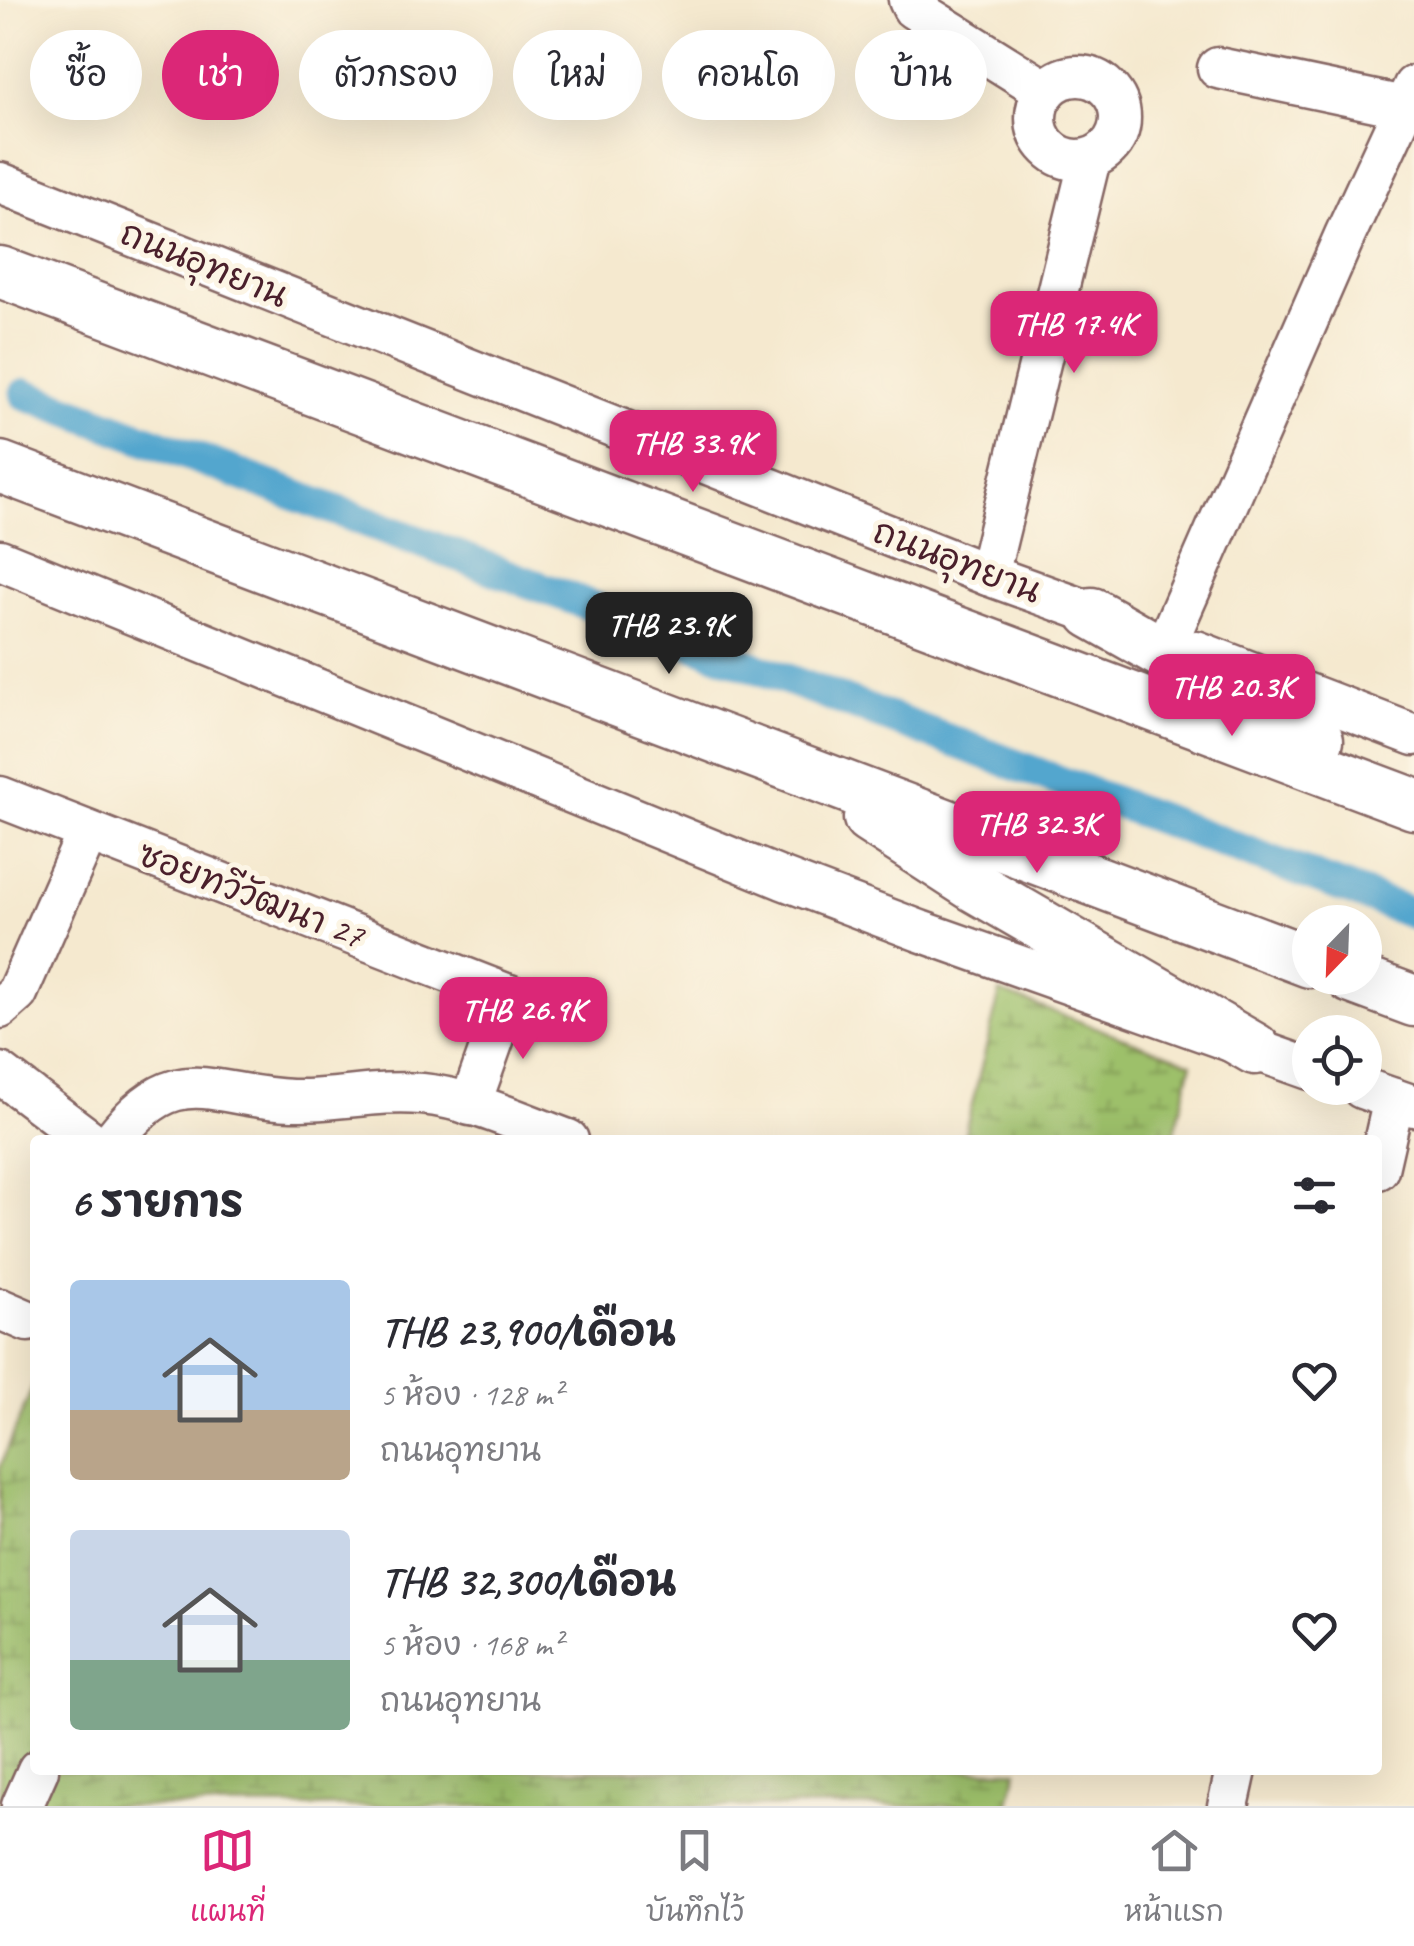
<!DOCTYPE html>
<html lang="th">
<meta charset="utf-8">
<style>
:root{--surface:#fff;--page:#f7f7f7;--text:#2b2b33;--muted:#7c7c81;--line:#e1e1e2;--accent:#db2777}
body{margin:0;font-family:Caveat,"Playpen Sans Thai",sans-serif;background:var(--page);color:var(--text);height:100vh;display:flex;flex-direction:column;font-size:38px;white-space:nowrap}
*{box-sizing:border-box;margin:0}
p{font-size:32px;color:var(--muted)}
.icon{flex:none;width:55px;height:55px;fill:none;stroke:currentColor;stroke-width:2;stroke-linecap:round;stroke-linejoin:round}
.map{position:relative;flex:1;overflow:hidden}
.drawer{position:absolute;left:30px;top:1135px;width:1352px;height:640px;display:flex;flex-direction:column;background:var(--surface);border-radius:10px;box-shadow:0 10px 40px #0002}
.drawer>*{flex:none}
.hud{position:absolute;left:30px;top:30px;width:1355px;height:90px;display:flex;gap:20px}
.needle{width:65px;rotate:203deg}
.controls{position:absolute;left:1292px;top:905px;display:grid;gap:20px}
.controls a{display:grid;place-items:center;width:90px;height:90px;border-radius:50%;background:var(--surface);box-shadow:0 10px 40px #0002;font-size:50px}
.price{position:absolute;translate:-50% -85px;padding:0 22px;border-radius:20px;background:var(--accent);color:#fff;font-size:32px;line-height:65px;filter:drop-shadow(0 2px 5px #0008)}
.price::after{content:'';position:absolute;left:50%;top:60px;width:30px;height:22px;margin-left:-15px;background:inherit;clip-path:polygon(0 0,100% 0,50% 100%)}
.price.current{background:#222;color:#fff}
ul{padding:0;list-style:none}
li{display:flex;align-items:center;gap:30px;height:250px;padding:0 40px}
li span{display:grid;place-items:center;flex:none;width:280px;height:200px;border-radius:10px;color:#555}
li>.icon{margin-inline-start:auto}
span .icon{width:120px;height:120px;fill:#fffc;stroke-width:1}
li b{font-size:42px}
h2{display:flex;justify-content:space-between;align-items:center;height:120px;padding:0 40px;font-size:42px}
.tag{padding:0 35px;border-radius:45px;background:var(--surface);box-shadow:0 10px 40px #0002;font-size:35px;line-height:90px}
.tag.current{background:var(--accent);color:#fff}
.menu{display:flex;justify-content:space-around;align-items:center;height:140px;border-top:2px solid var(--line);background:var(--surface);font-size:28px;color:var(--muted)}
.menu a{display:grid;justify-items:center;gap:5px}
.menu .current{color:var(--accent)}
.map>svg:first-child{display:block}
.wetland{fill:url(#wetland-marsh);stroke:#74704a;stroke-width:2.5}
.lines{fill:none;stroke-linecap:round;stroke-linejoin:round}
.canal{stroke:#52a6ce;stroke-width:32}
.minor-casing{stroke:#866664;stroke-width:45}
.major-casing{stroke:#866664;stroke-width:55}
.minor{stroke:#fff;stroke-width:40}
.major{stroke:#fff;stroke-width:50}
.labels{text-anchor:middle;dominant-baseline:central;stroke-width:10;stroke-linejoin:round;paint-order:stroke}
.street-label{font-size:35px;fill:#4a1f2b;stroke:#fcf5e5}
</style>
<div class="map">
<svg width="1414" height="1806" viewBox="0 0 1414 1806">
<defs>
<pattern id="wetland-marsh" width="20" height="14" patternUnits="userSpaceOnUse" patternTransform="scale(2.5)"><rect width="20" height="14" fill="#9dc06a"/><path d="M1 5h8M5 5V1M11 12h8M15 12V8" fill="none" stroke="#829b57"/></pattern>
</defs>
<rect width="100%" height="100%" fill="#fcf5e5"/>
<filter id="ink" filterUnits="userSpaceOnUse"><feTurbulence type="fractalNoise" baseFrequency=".01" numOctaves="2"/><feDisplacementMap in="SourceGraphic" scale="20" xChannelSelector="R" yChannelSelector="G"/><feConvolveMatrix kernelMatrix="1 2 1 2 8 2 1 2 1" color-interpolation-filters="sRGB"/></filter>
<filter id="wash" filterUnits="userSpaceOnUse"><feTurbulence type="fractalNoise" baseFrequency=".0048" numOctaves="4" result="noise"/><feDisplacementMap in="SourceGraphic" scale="40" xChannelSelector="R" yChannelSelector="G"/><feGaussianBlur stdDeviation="2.25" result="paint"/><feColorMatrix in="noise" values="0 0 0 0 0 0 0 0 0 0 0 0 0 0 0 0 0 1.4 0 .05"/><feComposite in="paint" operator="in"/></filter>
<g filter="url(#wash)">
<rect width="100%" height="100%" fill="#f5e9cf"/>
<g class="wetland">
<path d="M1000 992 1192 1063 1173 1140H963Z"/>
<path d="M35 1381V1745L7 1806H0V1467Z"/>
<path d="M51 1770H1017L1008 1806H34Z"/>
</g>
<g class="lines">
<path class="canal" d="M25 394 1414 914"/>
</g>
</g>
<g filter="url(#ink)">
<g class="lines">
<g class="minor-casing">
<g id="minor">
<path d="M909 0 913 8 1046 91"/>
<path d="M1218 68 1404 107"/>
<circle cx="1078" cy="118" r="42"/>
<path d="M0 183 988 575 1118 622"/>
<path d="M0 560 783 879 920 931 1310 1069"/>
<path d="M988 575 1090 159"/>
<path d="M1168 640 1345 235 1414 86"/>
<path d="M1196 651 1414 735"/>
<path d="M0 797 557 1014"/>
<path d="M0 1008 17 993 88 832"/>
<path d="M0 1073 89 1140"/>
<path d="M1362 1088 1414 1106"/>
<path d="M470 1105 509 995"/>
<path d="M113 1140C177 1057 210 1097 292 1100 336 1101 378 1090 422 1094 472 1099 521 1123 568 1140"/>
<path d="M1378 1169 1394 1099"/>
<path d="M0 1309 28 1321"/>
<path d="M22 1806 38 1770"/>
<path d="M1228 1806 1236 1770"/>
</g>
</g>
<g class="major-casing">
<g id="major">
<path d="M0 272 1414 804"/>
<path d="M0 467 1310 962"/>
<path d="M1092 613 1318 740"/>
<path d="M869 818 974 886 1255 1049"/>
<path d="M1352 978 1414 1001"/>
</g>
</g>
<use href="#minor" class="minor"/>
<use href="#major" class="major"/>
</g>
</g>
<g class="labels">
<g class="street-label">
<text transform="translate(204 264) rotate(22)">ถนนอุทยาน</text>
<text transform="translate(957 561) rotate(21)">ถนนอุทยาน</text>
<text transform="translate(251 895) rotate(21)">ซอยทวีวัฒนา 27</text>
</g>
</g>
</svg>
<div class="controls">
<a><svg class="needle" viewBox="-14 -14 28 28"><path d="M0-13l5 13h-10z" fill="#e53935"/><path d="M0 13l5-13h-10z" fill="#7c7c81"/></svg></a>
<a><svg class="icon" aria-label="locate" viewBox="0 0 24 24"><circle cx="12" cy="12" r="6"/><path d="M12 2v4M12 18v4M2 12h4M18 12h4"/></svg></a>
</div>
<b class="price" style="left:1074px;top:376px">THB 17.4K</b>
<b class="price" style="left:693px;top:495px">THB 33.9K</b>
<b class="price current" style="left:669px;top:677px">THB 23.9K</b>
<b class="price" style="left:1232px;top:739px">THB 20.3K</b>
<b class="price" style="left:1037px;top:876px">THB 32.3K</b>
<b class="price" style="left:523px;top:1062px">THB 26.9K</b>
<div class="hud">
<a class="tag">ซื้อ</a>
<a class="tag current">เช่า</a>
<a class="tag">ตัวกรอง</a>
<a class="tag">ใหม่</a>
<a class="tag">คอนโด</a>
<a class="tag">บ้าน</a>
</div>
<section class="drawer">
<h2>6 รายการ<svg class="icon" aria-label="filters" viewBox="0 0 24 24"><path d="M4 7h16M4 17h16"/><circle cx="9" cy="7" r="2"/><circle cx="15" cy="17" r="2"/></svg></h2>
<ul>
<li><span style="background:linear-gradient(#a9c7e8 65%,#b9a48a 0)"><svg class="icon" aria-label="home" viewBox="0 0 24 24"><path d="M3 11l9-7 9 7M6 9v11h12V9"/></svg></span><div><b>THB 23,900/เดือน</b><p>5 ห้อง · 128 m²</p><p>ถนนอุทยาน</p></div><svg class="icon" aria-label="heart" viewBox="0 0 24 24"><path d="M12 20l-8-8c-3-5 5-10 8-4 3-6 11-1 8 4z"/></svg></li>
<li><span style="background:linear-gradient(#c9d6e8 65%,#7fa58c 0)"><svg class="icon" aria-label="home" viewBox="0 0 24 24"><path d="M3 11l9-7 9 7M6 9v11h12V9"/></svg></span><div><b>THB 32,300/เดือน</b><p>5 ห้อง · 168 m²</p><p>ถนนอุทยาน</p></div><svg class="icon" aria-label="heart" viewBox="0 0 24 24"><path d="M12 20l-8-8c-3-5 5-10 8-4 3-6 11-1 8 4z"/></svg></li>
</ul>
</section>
</div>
<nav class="menu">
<a class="current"><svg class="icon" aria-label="map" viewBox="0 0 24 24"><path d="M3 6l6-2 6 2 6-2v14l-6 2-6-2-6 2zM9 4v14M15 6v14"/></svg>แผนที่</a>
<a><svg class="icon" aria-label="saved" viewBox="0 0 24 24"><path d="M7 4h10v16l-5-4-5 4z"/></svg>บันทึกไว้</a>
<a><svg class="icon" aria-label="home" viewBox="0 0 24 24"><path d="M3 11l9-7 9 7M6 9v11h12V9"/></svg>หน้าแรก</a>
</nav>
